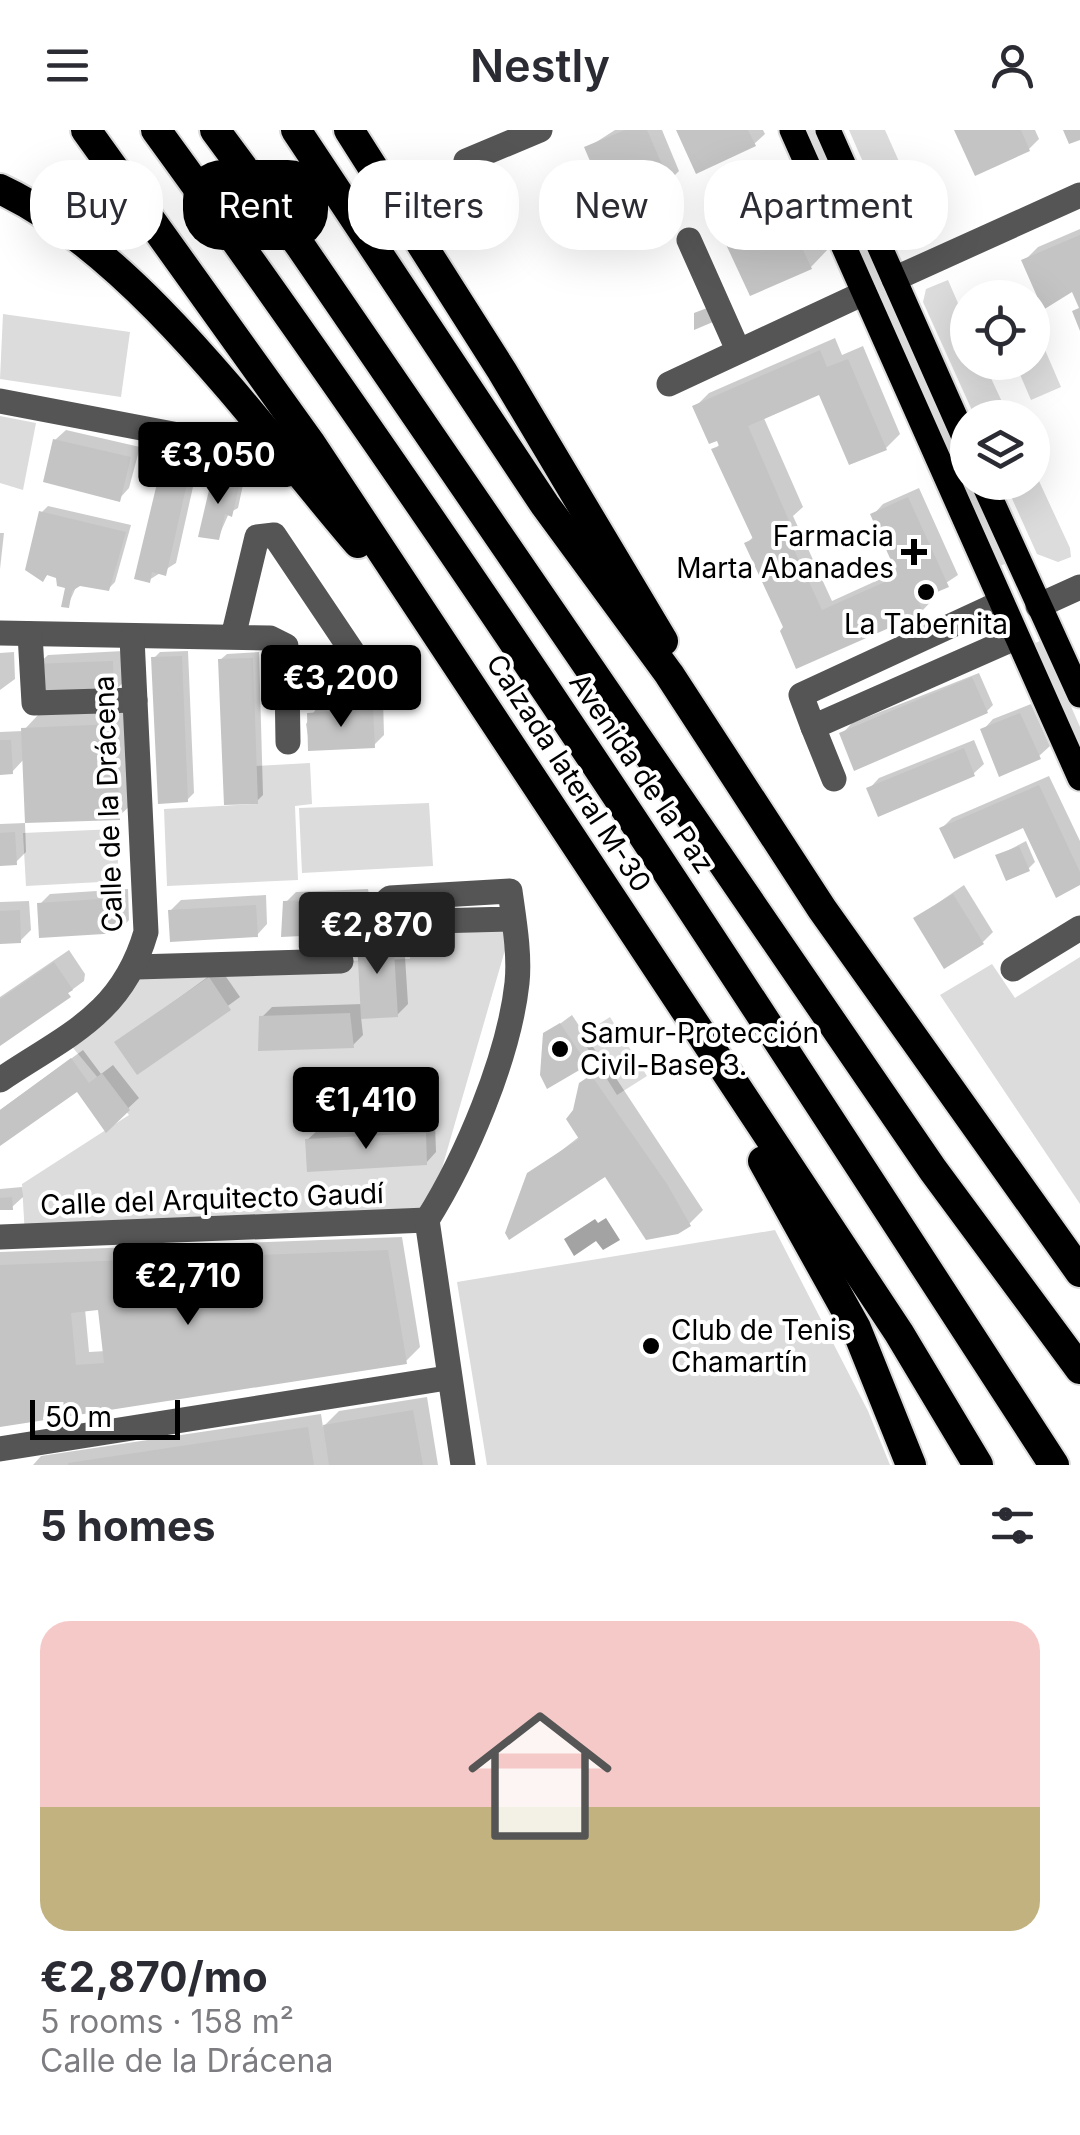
<!DOCTYPE html>
<meta charset="utf-8">
<style>
:root{--surface:#fff;--page:#f2f2f3;--text:#2b2b33;--muted:#7c7c81;--accent:#000}
body{margin:0;font-family:Inter,sans-serif;background:var(--page);color:var(--text);height:100vh;display:flex;flex-direction:column;font-size:38px;white-space:nowrap}
*{box-sizing:border-box;margin:0}
p{font-size:32px;color:var(--muted)}
.icon{flex:none;width:55px;height:55px;fill:none;stroke:currentColor;stroke-width:2;stroke-linecap:round;stroke-linejoin:round}
.map{position:relative;height:1335px;overflow:hidden}
.drawer{display:flex;flex-direction:column;background:var(--surface);flex:1}
.drawer>*{flex:none}
.banner{position:absolute;left:30px;top:30px;width:1020px;height:90px;display:flex;gap:20px}
.fabs{position:absolute;left:950px;top:150px;display:grid;gap:20px}
.fabs a{display:grid;place-items:center;width:100px;height:100px;border-radius:50%;background:var(--surface);box-shadow:0 10px 40px #0002;font-size:50px}
.scale{position:absolute;left:30px;bottom:25px;width:150px;box-sizing:border-box;padding-left:10px;border:5px solid #000;border-top:0;font-size:28px;line-height:35px;white-space:nowrap;color:#000;-webkit-text-stroke:8px #fff;paint-order:stroke}
.price{position:absolute;translate:-50% -85px;padding:0 22px;border-radius:10px;background:var(--accent);color:#fff;font-size:32px;line-height:65px;filter:drop-shadow(0 2px 5px #0008)}
.price::after{content:'';position:absolute;left:50%;top:60px;width:30px;height:22px;margin-left:-15px;background:inherit;clip-path:polygon(0 0,100% 0,50% 100%)}
.price.on{background:#222;color:#fff}
ul{padding:0;list-style:none}
li{display:grid;align-content:center;gap:20px;height:530px;padding:0 40px}
li span{display:grid;place-items:center;height:310px;border-radius:30px;color:#555}
li>.icon{margin-inline-start:auto}
span .icon{width:180px;height:180px;fill:#fffc;stroke-width:1}
li b{font-size:42px}
h2{display:flex;justify-content:space-between;align-items:center;height:120px;padding:0 40px;font-size:42px}
.chip{padding:0 35px;border-radius:40px;background:var(--surface);box-shadow:0 10px 40px #0002;font-size:35px;line-height:90px}
.chip.on{background:var(--accent);color:#fff}
header{display:flex;justify-content:space-between;align-items:center;height:130px;padding:0 40px;background:var(--surface);font-size:45px;font-weight:600}
.map>svg:first-child{display:block}
.green{fill:#dcdcdc}
.water{fill:#a3a3a3}
.shadow{fill:#0003;fill-rule:evenodd}
.building{fill:#c4c4c4;fill-rule:evenodd}
.lines{fill:none;stroke-linecap:round;stroke-linejoin:round}
.major-casing{stroke:#dbdbdb;stroke-width:29}
.highway-casing{stroke:#dbdbdb;stroke-width:34}
.minor{stroke:#555;stroke-width:25}
.major{stroke:#000;stroke-width:25}
.highway{stroke:#000;stroke-width:30}
.poi-dot{fill:#000;stroke:#fff;stroke-width:4}
.labels{text-anchor:middle;dominant-baseline:central;stroke-width:8;stroke-linejoin:round;paint-order:stroke}
.poi-label{font-size:28px;fill:#000;stroke:#fff;text-anchor:start}
.street-label{font-size:28px;fill:#000;stroke:#fff}
</style>
<header><svg class="icon" aria-label="menu" viewBox="0 0 24 24"><path d="M4 6h16M4 12h16M4 18h16"/></svg>Nestly<svg class="icon" aria-label="person" viewBox="0 0 24 24"><circle cx="12" cy="8" r="4"/><path d="M4 21q1-7 8-7t8 7"/></svg></header>
<div class="map">
<svg width="1080" height="1335" viewBox="0 0 1080 1335">
<rect width="100%" height="100%" fill="#fff"/>
<g class="green">
<path d="M803 0H816L967 343 968 352 972 353 1007 433 997 437Z"/>
<path d="M849 0H885L933 108 907 119 899 114Z"/>
<path d="M948 150 967 194 968 232 984 233 1009 287H975L923 172 926 159Z"/>
<path d="M3 184 130 202 121 267 0 249Z"/>
<path d="M1033 192 1061 257 1031 270 1015 233 1032 232Z"/>
<path d="M0 286 36 293 23 360 0 353Z"/>
<path d="M1033 338 1070 418 1071 427 1058 432 1037 424 1005 353 1032 352Z"/>
<path d="M1042 510 1080 597V623L1031 515Z"/>
<path d="M310 633 312 674 295 676 298 750 167 756 164 679 257 674 256 636Z"/>
<path d="M429 673 433 736 302 743 299 678Z"/>
<path d="M116 699 119 751 26 756 23 703Z"/>
<path d="M514 789 427 1090 25 1106 22 1054 129 985 64 907 136 837 410 829 412 792Z"/>
<path d="M1080 827V1074L940 865 992 834 1015 868Z"/>
<path d="M610 887 647 946 617 965 580 906Z"/>
<path d="M775 1100 868 1281 890 1335H487L457 1152Z"/>
</g>
<path class="water" d="M606 1088 620 1110 603 1120 596 1111 574 1126 564 1109 595 1089 598 1093Z"/>
<g class="shadow">
<path d="M615 0H662L679 41 669 51 587 18Z"/>
<path d="M679 0H763L765 4 754 14Z"/>
<path d="M957 0H1035L1039 9 1029 19Z"/>
<path d="M805 61 831 116 811 137 726 108 747 88Z"/>
<path d="M1080 99V173L1074 158 1024 131 1038 117Z"/>
<path d="M835 208 842 225 863 216 900 304 886 318 820 262 763 286 803 377 793 386 832 471 898 441 873 385 883 374 919 358 958 445 934 461 936 466 922 481 795 490 747 413 754 406 714 320 721 313 695 277 709 263Z"/>
<path d="M66 300 140 317 129 358 119 369 55 310Z"/>
<path d="M172 336 197 339 176 433 149 450 161 346Z"/>
<path d="M222 338 228 340 225 346 244 350 238 378 229 383 218 408 215 344Z"/>
<path d="M48 376 131 395 115 452 109 458 77 455 68 475V457L59 446 49 443 43 449 42 382Z"/>
<path d="M0 403H4L0 439Z"/>
<path d="M123 521 124 552 113 562 37 535 48 525Z"/>
<path d="M188 521 194 663 187 670 154 528 160 522Z"/>
<path d="M14 522 15 549 0 560V523Z"/>
<path d="M259 522 263 665 256 672 220 530 227 524Z"/>
<path d="M979 543 993 575 987 581 842 604 852 593Z"/>
<path d="M383 569 384 605 374 615 310 618 306 594 320 573Z"/>
<path d="M1031 574 1050 616 1039 626 983 600 993 589Z"/>
<path d="M128 581 133 673 118 687 25 628 12 642 0 641V602L23 601 38 585Z"/>
<path d="M974 610 984 634 973 644 869 659 879 648Z"/>
<path d="M1049 646 1080 711V752L1025 695 942 698 952 688Z"/>
<path d="M25 693 26 722 15 733 0 734V694Z"/>
<path d="M1026 711 1035 732 1028 739 998 726Z"/>
<path d="M964 755 993 802 983 812 916 788Z"/>
<path d="M128 759 129 790 119 801 40 774 50 764Z"/>
<path d="M368 759 374 790 367 797 403 795 408 874 397 885 361 887 363 905 353 915 262 887 272 877 363 874 359 812 371 800 283 804 286 772 296 762Z"/>
<path d="M266 765 267 794 257 805 170 781 181 770Z"/>
<path d="M29 771 31 800 20 811H0V772Z"/>
<path d="M69 820 85 844 84 851 0 913V867Z"/>
<path d="M220 838 240 867 138 942 117 913Z"/>
<path d="M572 885 597 923 548 955 546 904Z"/>
<path d="M83 920 101 944 113 935 139 968 106 999 78 958 0 1013V980Z"/>
<path d="M606 933 703 1080 689 1094 605 1044 530 1045 580 1006 576 981 582 954Z"/>
<path d="M435 994 436 1022 426 1033 307 1010 318 1000Z"/>
<path d="M22 1057 23 1067 12 1077 0 1078V1059Z"/>
<path d="M402 1107 420 1217 406 1231 0 1295V1122ZM100 1178 106 1221 89 1222 85 1179Z"/>
<path d="M427 1267 438 1335H33L41 1326 321 1284 323 1297 339 1281Z"/>
</g>
<g class="building">
<path d="M625 0H647L670 53 610 78 584 17Z"/>
<path d="M676 0H748L756 16 696 44Z"/>
<path d="M954 0H1021L1030 21 975 46Z"/>
<path d="M1063 0H1080V10L1069 14Z"/>
<path d="M784 80 812 139 750 166 723 108Z"/>
<path d="M1080 105V201L1072 181 1079 178 1072 162 1043 180 1021 130Z"/>
<path d="M707 178 713 192 694 200V183Z"/>
<path d="M820 220 827 237 848 229 887 320 849 335 819 265 748 296 790 393 783 396 822 480 898 446 870 384 908 367 949 457 918 470 923 483 796 539 780 501 783 497 744 413 753 409 711 319 719 316 717 311 709 314 692 276Z"/>
<path d="M53 309 131 327 120 372 43 352Z"/>
<path d="M213 343 223 347 221 352 239 356 232 387 225 384 219 410 198 407Z"/>
<path d="M159 345 188 349 166 446 152 442 150 453 134 449Z"/>
<path d="M39 381 126 402 109 461 80 456 72 461 69 478 61 477 65 458 57 456 56 448 47 445 43 452 25 440Z"/>
<path d="M182 526 188 672 158 674 151 527Z"/>
<path d="M253 528 258 674 224 675 218 529Z"/>
<path d="M113 531 114 565 36 568 35 534Z"/>
<path d="M972 547 988 583 854 641 839 603Z"/>
<path d="M373 578 375 618 308 621 307 583Z"/>
<path d="M1020 583 1041 629 999 647 980 599Z"/>
<path d="M115 594 120 690 25 693 21 598Z"/>
<path d="M0 610H11L13 644 0 645Z"/>
<path d="M964 618 975 646 878 687 866 658Z"/>
<path d="M1039 655 1080 742V755L1056 768 1023 698 954 729 939 698Z"/>
<path d="M15 702 17 735 0 736V703Z"/>
<path d="M1019 716 1030 741 1006 751 995 725Z"/>
<path d="M953 764 984 814 944 839 913 788Z"/>
<path d="M118 768 120 803 39 808 37 773Z"/>
<path d="M358 768 364 803 281 807 283 771Z"/>
<path d="M256 775 258 807 170 812 168 780Z"/>
<path d="M20 780 21 813 0 814V781Z"/>
<path d="M393 804 398 887 361 889 357 811 361 806Z"/>
<path d="M54 832 73 860 68 863 71 867 0 916V869Z"/>
<path d="M209 847 231 880 137 945 114 912Z"/>
<path d="M350 883 354 918 258 921 259 886Z"/>
<path d="M560 893 588 935 547 959 540 945 543 903Z"/>
<path d="M71 928 89 953 102 943 130 980 106 1003 77 962 0 1016V980Z"/>
<path d="M591 945 667 1054 691 1096 678 1104 646 1110 605 1047 509 1110 505 1103 527 1043 579 1009 566 989 573 980 579 953Z"/>
<path d="M426 1003 427 1035 307 1042 305 1009Z"/>
<path d="M12 1067 13 1080H0V1068Z"/>
<path d="M388 1120 407 1234 0 1297V1135ZM98 1180 104 1233 76 1235 71 1183Z"/>
<path d="M413 1280 423 1335H329L323 1295Z"/>
<path d="M308 1297 314 1335H68V1333Z"/>
</g>
<g class="lines">
<g class="major-casing">
<g id="major">
<path d="M792 0 1080 648"/>
<path d="M828 0 968 316"/>
<path d="M983 352 1080 565"/>
</g>
</g>
<g class="highway-casing">
<g id="highway">
<path d="M86 0 311 314 899 1203 978 1335"/>
<path d="M156 0C472 434 762 885 1054 1335"/>
<path d="M215 0 299 114 933 1040 1080 1239"/>
<path d="M296 0 545 375 669 544 822 779 1080 1142"/>
<path d="M349 0 502 241 663 511"/>
<path d="M0 59C138 124 259 298 358 413"/>
<path d="M763 1031 856 1198 911 1335"/>
</g>
</g>
<g class="minor">
<path d="M466 31 540 0"/>
<path d="M689 110 738 220"/>
<path d="M894 149 1080 65"/>
<path d="M669 254 864 163"/>
<path d="M0 271 199 309"/>
<path d="M1000 473 801 565 813 597 1015 508"/>
<path d="M1038 476 1080 457"/>
<path d="M0 503 270 508 286 516 287 550 356 546 362 536 274 405 257 407 233 507"/>
<path d="M30 504 34 573 135 570"/>
<path d="M287 550 288 612"/>
<path d="M813 597 834 649"/>
<path d="M136 837 341 831"/>
<path d="M1013 839 1080 798"/>
<path d="M0 950C67 905 122 885 146 802L132 508"/>
<path d="M0 1107 427 1090"/>
<path d="M0 1319 447 1248"/>
<path d="M463 1335 427 1090C466 1028 509 927 517 853 520 824 514 790 510 761L390 768 380 777 383 787 396 792 514 789"/>
</g>
<use href="#major" class="major"/>
<use href="#highway" class="highway"/>
</g>
<g class="poi-dot">
<path d="M909 407h10v10h10v10h-10v10h-10v-10h-10v-10h10z"/>
<circle cx="926" cy="462" r="10"/>
<circle cx="560" cy="919" r="10"/>
<circle cx="651" cy="1216" r="10"/>
</g>
<g class="labels">
<g class="poi-label">
<text x="894" y="406" text-anchor="end">Farmacia<tspan x="894" dy="32">Marta Abanades</tspan></text>
<text x="926" y="494" text-anchor="middle">La Tabernita</text>
<text x="580" y="903">Samur-Protección<tspan x="580" dy="32">Civil-Base 3.</tspan></text>
<text x="671" y="1200">Club de Tenis<tspan x="671" dy="32">Chamartín</tspan></text>
</g>
<g class="street-label">
<text transform="translate(569 643) rotate(57)">Calzada lateral M-30</text>
<text transform="translate(642 643) rotate(56)">Avenida de la Paz</text>
<text transform="translate(108 674) rotate(-92)">Calle de la Drácena</text>
<text transform="translate(212 1069) rotate(-2)">Calle del Arquitecto Gaudí</text>
</g>
</g>
</svg>
<div class="fabs">
<a><svg class="icon" aria-label="locate" viewBox="0 0 24 24"><circle cx="12" cy="12" r="6"/><path d="M12 2v4M12 18v4M2 12h4M18 12h4"/></svg></a>
<a><svg class="icon" aria-label="layers" viewBox="0 0 24 24"><path d="M12 4l9 5-9 5-9-5zM3 14l9 5 9-5"/></svg></a>
</div>
<div class="scale">50 m</div>
<b class="price" style="left:218px;top:377px">€3,050</b>
<b class="price" style="left:341px;top:600px">€3,200</b>
<b class="price on" style="left:377px;top:847px">€2,870</b>
<b class="price" style="left:366px;top:1022px">€1,410</b>
<b class="price" style="left:188px;top:1198px">€2,710</b>
<div class="banner">
<a class="chip">Buy</a>
<a class="chip on">Rent</a>
<a class="chip">Filters</a>
<a class="chip">New</a>
<a class="chip">Apartment</a>
</div>
</div>
<section class="drawer">
<h2>5 homes<svg class="icon" aria-label="filters" viewBox="0 0 24 24"><path d="M4 7h16M4 17h16"/><circle cx="9" cy="7" r="2"/><circle cx="15" cy="17" r="2"/></svg></h2>
<ul>
<li><span style="background:linear-gradient(#f6c9c9 60%,#c2b280 0)"><svg class="icon" aria-label="home" viewBox="0 0 24 24"><path d="M3 11l9-7 9 7M6 9v11h12V9"/></svg></span><div><b>€2,870/mo</b><p>5 rooms · 158 m²</p><p>Calle de la Drácena</p></div></li>
</ul>
</section>
